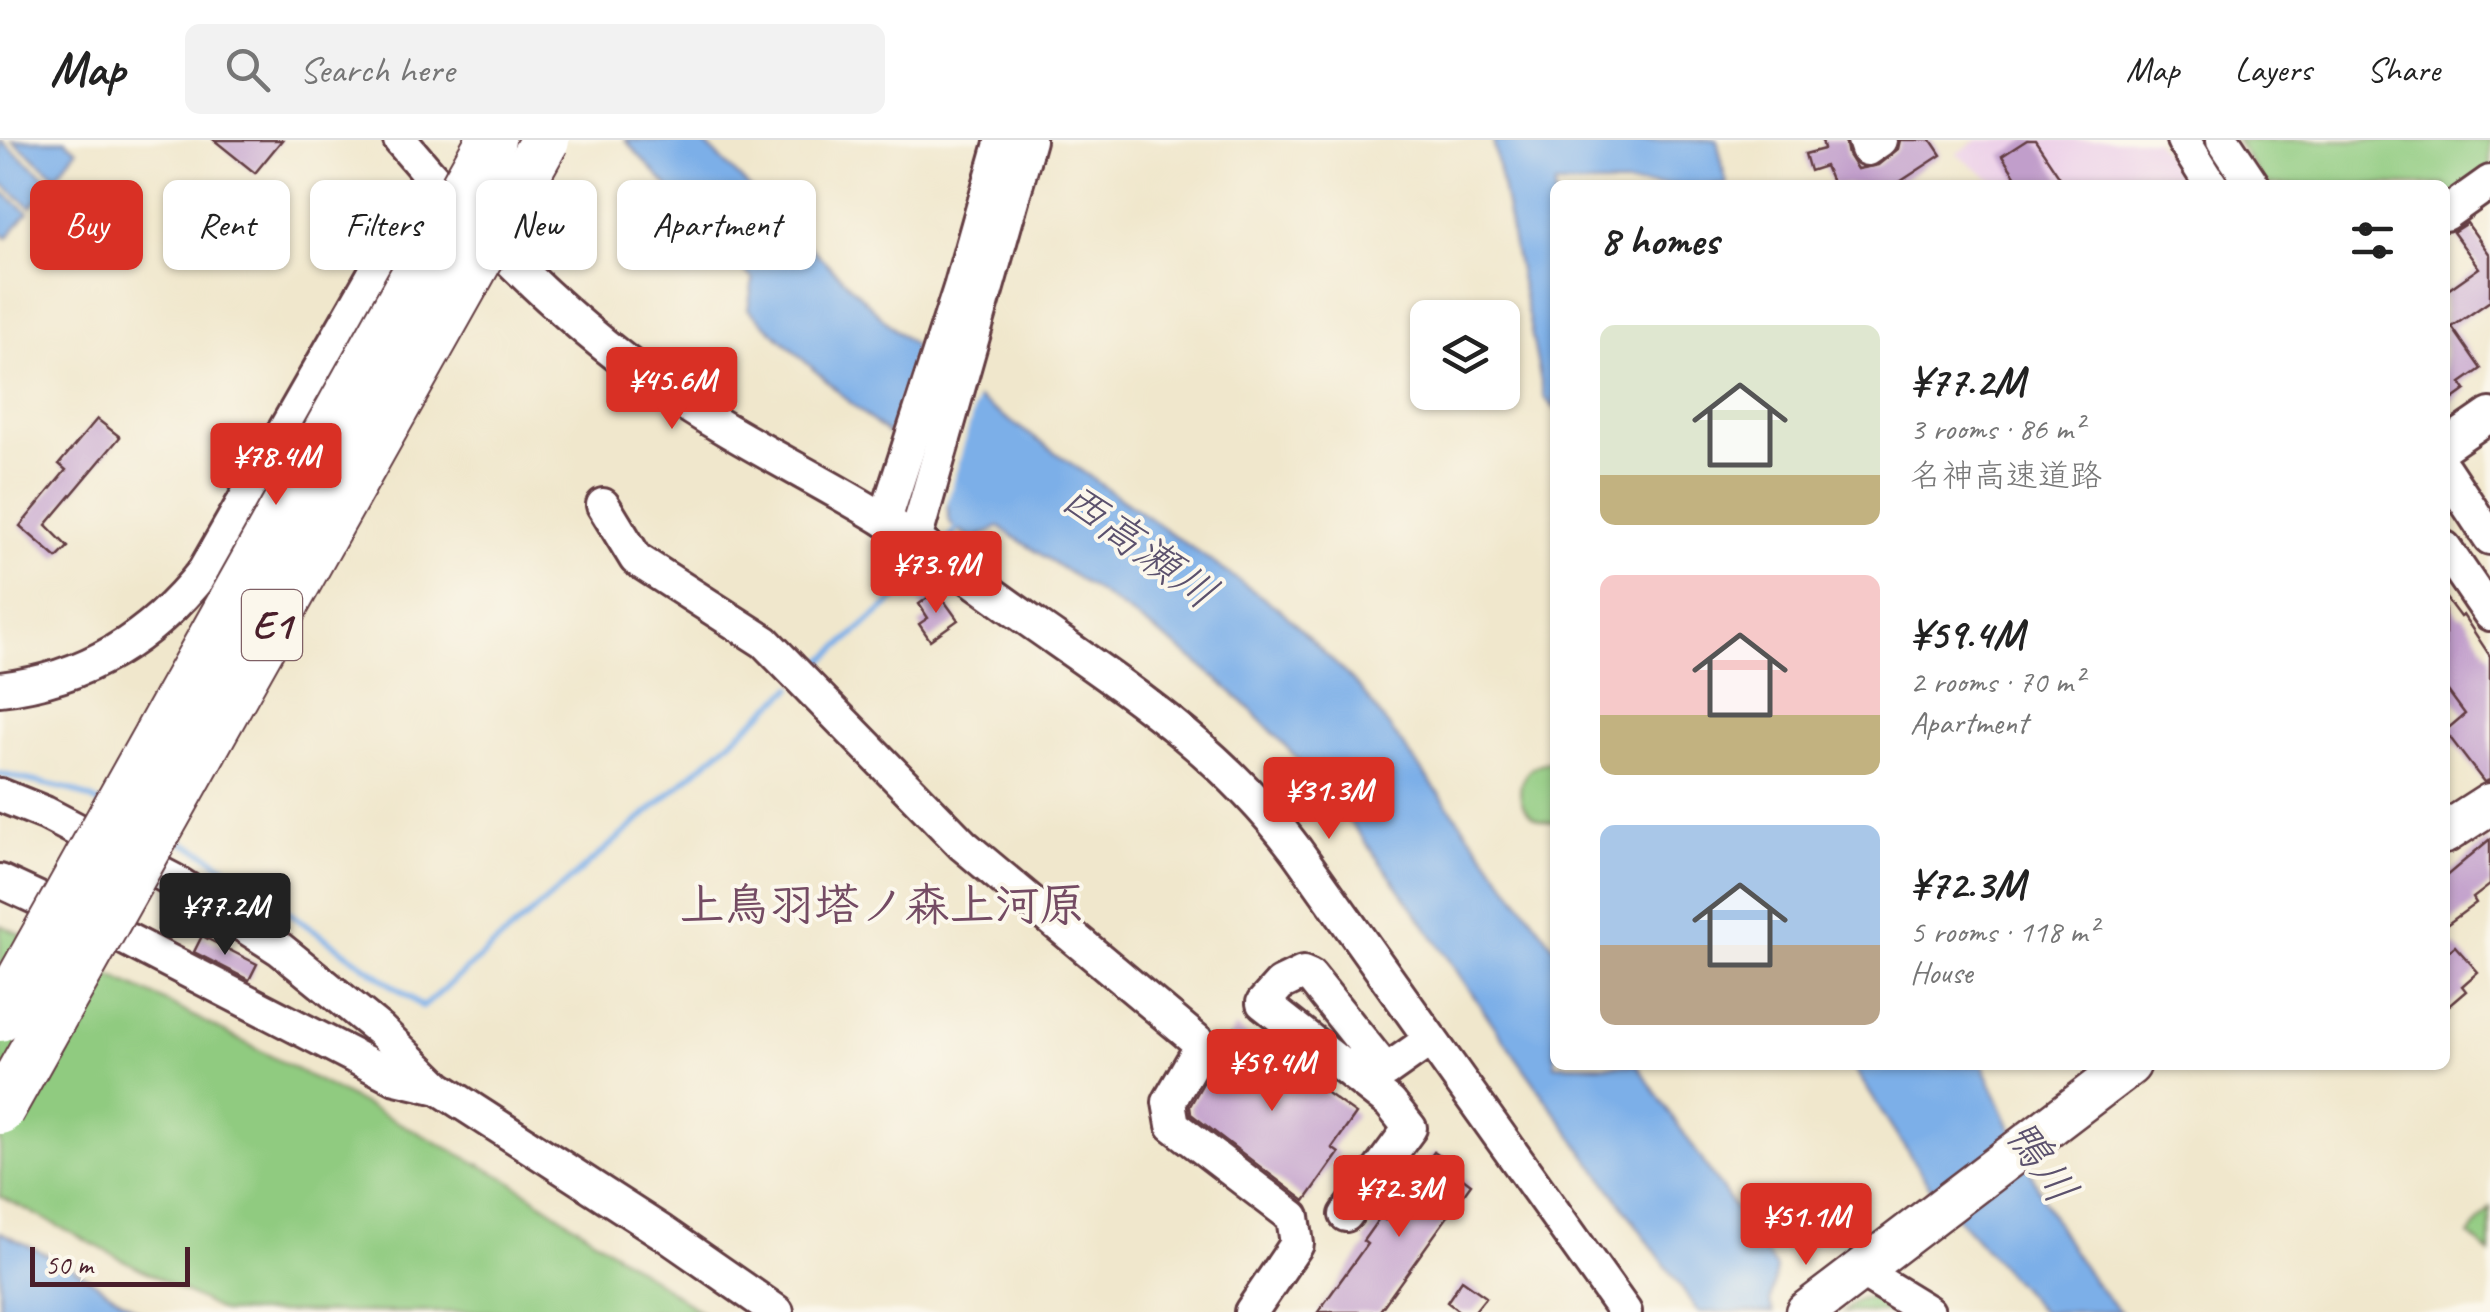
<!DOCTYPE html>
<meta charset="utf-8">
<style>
:root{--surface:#fff;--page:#f2f2f2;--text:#222;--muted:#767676;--line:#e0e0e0;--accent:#d93025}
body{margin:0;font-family:Caveat,"Klee One",sans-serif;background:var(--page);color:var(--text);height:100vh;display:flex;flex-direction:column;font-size:38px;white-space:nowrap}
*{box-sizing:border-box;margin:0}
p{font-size:32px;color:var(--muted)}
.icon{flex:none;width:55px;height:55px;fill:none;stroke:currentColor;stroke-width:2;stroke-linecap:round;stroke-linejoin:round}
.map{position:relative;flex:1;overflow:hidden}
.drawer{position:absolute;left:1550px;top:40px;width:900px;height:890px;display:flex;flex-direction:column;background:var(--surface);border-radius:15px;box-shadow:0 2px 8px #0004}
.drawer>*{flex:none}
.hud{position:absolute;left:30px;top:40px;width:950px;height:90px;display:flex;gap:20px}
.buttons{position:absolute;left:1410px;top:160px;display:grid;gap:20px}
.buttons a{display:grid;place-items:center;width:110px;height:110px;border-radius:15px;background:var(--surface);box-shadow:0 2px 8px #0004;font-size:50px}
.scale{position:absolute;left:30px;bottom:25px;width:160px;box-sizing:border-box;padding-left:10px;border:5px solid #4a1f2b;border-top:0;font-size:28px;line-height:35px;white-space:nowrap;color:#4a1f2b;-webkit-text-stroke:8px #fbf7ec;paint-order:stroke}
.price{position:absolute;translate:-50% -85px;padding:0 22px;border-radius:10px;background:var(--accent);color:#fff;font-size:32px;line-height:65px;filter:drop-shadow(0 2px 5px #0008)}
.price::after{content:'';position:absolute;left:50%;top:60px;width:30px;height:22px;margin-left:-15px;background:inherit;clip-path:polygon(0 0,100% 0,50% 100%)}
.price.on{background:#222;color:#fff}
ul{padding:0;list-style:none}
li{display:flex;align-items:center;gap:30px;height:250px;padding:0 50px}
li span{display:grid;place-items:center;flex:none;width:280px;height:200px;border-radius:15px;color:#555}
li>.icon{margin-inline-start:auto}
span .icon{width:120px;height:120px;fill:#fffc;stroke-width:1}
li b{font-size:42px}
h2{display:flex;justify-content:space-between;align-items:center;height:120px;padding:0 50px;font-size:42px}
.pill{padding:0 35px;border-radius:15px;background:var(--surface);box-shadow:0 2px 8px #0004;font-size:35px;line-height:90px}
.pill.on{background:var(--accent);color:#fff}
header{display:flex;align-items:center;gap:60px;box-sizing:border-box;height:140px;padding:0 50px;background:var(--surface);border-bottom:2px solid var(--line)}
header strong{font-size:48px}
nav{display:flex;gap:55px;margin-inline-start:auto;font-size:35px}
.search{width:700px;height:90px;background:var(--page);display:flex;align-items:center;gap:25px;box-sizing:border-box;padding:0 35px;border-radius:15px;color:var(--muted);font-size:38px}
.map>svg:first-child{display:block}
.built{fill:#edd1e9}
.green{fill:#90cb80;stroke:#6d7556;stroke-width:2.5}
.water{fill:#7bafe8;stroke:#62678a;stroke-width:2.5}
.pier{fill:#f0e7cc}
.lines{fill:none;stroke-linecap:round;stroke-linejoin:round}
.stream{stroke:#7bafe8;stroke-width:6}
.building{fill:#c19ecb}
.minor-casing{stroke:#633d43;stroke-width:38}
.major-casing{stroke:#633d43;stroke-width:45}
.minor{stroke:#fff;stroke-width:32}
.major{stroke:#fff;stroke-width:40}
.highway-bridge-casing{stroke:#633d43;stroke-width:52;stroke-linecap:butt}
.highway-bridge{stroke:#fff;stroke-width:48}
.labels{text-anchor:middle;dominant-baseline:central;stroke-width:8;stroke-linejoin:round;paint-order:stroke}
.shield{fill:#fbf7ec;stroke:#7f6065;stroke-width:2.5}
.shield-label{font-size:40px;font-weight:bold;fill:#4a1f2b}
.water-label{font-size:45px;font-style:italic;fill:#5b516d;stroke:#fbf7ec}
.neighbourhood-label{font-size:45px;font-weight:bold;fill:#744b63;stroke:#fbf7ec}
</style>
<header>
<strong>Map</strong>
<div class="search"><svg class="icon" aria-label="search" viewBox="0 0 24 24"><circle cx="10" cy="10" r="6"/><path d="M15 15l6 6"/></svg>Search here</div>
<nav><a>Map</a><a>Layers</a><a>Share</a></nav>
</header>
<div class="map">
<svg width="2490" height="1172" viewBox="0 0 2490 1172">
<rect width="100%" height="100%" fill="#fbf7ec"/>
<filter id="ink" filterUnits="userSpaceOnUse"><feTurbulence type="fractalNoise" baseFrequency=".01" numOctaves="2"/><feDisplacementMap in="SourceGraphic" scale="20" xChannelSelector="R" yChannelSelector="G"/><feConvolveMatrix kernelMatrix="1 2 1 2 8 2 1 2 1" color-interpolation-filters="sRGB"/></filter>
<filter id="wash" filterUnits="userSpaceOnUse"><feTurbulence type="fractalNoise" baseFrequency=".0048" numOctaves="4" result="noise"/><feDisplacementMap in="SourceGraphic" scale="40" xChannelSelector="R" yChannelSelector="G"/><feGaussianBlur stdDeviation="2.25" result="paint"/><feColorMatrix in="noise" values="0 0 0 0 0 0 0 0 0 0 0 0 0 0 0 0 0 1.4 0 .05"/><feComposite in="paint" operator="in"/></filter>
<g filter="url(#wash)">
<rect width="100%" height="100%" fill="#f0e7cc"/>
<path class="built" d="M1978 0H2155L2186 45H1999L1956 14Z"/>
<g class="green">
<path d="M2236 0H2490V33L2445 64V45H2265Z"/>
<path d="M1555 622V682C1508 683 1509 620 1555 622Z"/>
<path d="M0 785 157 857 509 1040 701 1172H224L0 1056Z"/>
<path d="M2490 1068V1114L2469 1095Z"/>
<path d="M1872 1157 1900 1172H1843L1858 1160Z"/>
</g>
<g class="water">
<path d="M0 0 52 42 31 67 0 42Z"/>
<path d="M12 0H65L77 10 56 36Z"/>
<path d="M625 0H701L895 190 980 260 1282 471 1359 547 1555 808V925H1637L1776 1128 1770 1163 1774 1172H1698C1633 1078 1565 988 1500 894 1418 776 1340 652 1234 554 1164 490 1078 440 999 387L973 400 950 383 942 337 855 267 748 169 753 140Z"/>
<path d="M1493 0H1717L1727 45H1555V269L1544 257Z"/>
<path d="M0 50 28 72 7 98 0 93Z"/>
<path d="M1852 925H1983C2019 1004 2058 1112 2121 1172H2042L1930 1047Z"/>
<path d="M0 1092 67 1124 140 1172H0Z"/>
</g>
<path class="pier" d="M917 202 979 252 944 375 937 340 888 300Z"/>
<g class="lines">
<g class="stream">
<path d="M944 407 959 385"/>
<path d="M809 533 923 435 934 421"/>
<path d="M0 634 72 650 101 664"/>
<path d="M171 697 206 714 423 867 792 548"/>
</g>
</g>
<g id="blocks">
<g class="building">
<path d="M214 0H282L255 33Z"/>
<path d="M1822 0H1845L1848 15 1857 29 1878 25 1898 9 1900 0H1931L1941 15 1895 45H1833L1825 26 1810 31 1805 14 1824 9Z"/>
<path d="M2027 0H2035L2065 45H2021L2002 16Z"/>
<path d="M2467 83 2490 115V161L2452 187 2481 229 2461 243 2466 250 2445 265V152L2479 128 2453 92Z"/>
<path d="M97 279 120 297 46 385 68 407 57 418 20 386 66 330 59 324Z"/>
<path d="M937 451 958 480 930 500 919 484 928 478 919 464Z"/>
<path d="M2445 457 2460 477 2463 475 2490 516V640L2484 642 2445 591 2465 574 2445 547Z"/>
<path d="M2490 699V745L2473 758 2476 763 2445 786V737Z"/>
<path d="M202 796 257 824 249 840 194 812Z"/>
<path d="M2455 806 2478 832 2462 846 2466 851 2445 869V814Z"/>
<path d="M1235 887 1356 974 1332 1008 1339 1013 1305 1061 1191 974 1190 966Z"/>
<path d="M1434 1012 1458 1029 1455 1032 1471 1044 1379 1172H1318L1367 1104 1363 1101 1380 1077 1385 1080Z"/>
<path d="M1462 1140 1486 1157 1474 1172H1460L1447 1162Z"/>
</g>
</g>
</g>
<g filter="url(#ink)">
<use href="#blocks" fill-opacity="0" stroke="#633d43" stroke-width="2.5"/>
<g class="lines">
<g class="minor-casing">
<g id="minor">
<path d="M400 0C477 92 564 180 663 249 733 298 812 335 885 380 938 413 988 452 1040 488 1137 556 1224 614 1296 710L1625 1172"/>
<path d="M1864 0 1867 9 1880 0"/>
<path d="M2183 0 2211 45"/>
<path d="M2223 0 2253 45"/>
<path d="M2445 74 2490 42"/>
<path d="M2445 306 2490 275"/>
<path d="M2445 330 2490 398"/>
<path d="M603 365 636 419 765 502 963 705 1202 905 1169 962 1173 985 1293 1077 1297 1104 1251 1172"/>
<path d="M885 380 960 148 1002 0"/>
<path d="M915 400 1029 0"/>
<path d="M2445 408 2490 474"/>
<path d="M0 549C86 539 151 498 204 431L430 36"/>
<path d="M0 655 45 673 173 740 280 809 380 890 439 948 662 1092 777 1172"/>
<path d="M0 741 128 800 396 938 438 948"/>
<path d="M1346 1075 1410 988 1390 963 1263 863 1280 844 1303 833 1310 836 1386 931 1430 900"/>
<path d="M1861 1131 1928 1172"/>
</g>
</g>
<g class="major-casing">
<g id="major">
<path d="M2445 693 2490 664"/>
<path d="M1806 1172 2130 925"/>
</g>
</g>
<use href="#minor" class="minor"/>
<use href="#major" class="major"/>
<g class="highway-bridge-casing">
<g id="highway-bridge">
<path d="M0 877 491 0"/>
<path d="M0 970 545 0"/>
</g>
</g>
<use href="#highway-bridge" class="highway-bridge"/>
</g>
</g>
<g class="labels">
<rect class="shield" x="242" y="450" width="60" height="70" rx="8"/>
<g class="shield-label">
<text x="272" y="485">E1</text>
</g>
<g class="water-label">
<text transform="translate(1139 406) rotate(36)">西高瀬川</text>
<text transform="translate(2041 1022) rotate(56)">鴨川</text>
</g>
<g class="neighbourhood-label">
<text x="882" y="765">上鳥羽塔ノ森上河原</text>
</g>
</g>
</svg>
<div class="buttons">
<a><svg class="icon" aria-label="layers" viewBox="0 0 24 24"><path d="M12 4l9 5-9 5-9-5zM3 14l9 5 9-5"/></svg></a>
</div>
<div class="scale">50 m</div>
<b class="price" style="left:672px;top:292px">¥45.6M</b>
<b class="price" style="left:276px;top:368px">¥78.4M</b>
<b class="price" style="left:936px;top:476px">¥73.9M</b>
<b class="price" style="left:1329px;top:702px">¥31.3M</b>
<b class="price on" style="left:225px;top:818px">¥77.2M</b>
<b class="price" style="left:1272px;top:974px">¥59.4M</b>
<b class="price" style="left:1399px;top:1100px">¥72.3M</b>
<b class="price" style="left:1806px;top:1128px">¥51.1M</b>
<div class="hud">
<a class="pill on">Buy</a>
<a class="pill">Rent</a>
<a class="pill">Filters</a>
<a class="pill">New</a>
<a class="pill">Apartment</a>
</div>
<section class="drawer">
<h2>8 homes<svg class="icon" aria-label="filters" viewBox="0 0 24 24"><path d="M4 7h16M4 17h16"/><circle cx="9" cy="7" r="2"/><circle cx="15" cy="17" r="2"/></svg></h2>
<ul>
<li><span style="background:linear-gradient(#dfe7d0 75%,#c2b280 0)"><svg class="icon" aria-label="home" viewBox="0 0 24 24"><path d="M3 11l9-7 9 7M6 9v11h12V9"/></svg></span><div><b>¥77.2M</b><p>3 rooms · 86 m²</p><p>名神高速道路</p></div></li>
<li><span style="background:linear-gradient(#f6c9c9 70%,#c2b280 0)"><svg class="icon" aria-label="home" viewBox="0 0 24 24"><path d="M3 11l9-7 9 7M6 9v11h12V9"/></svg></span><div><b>¥59.4M</b><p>2 rooms · 70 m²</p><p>Apartment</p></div></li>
<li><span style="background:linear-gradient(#a9c7e8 60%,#b9a48a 0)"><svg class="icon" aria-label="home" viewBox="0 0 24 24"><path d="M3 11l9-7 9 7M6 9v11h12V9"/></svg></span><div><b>¥72.3M</b><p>5 rooms · 118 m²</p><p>House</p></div></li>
</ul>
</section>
</div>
